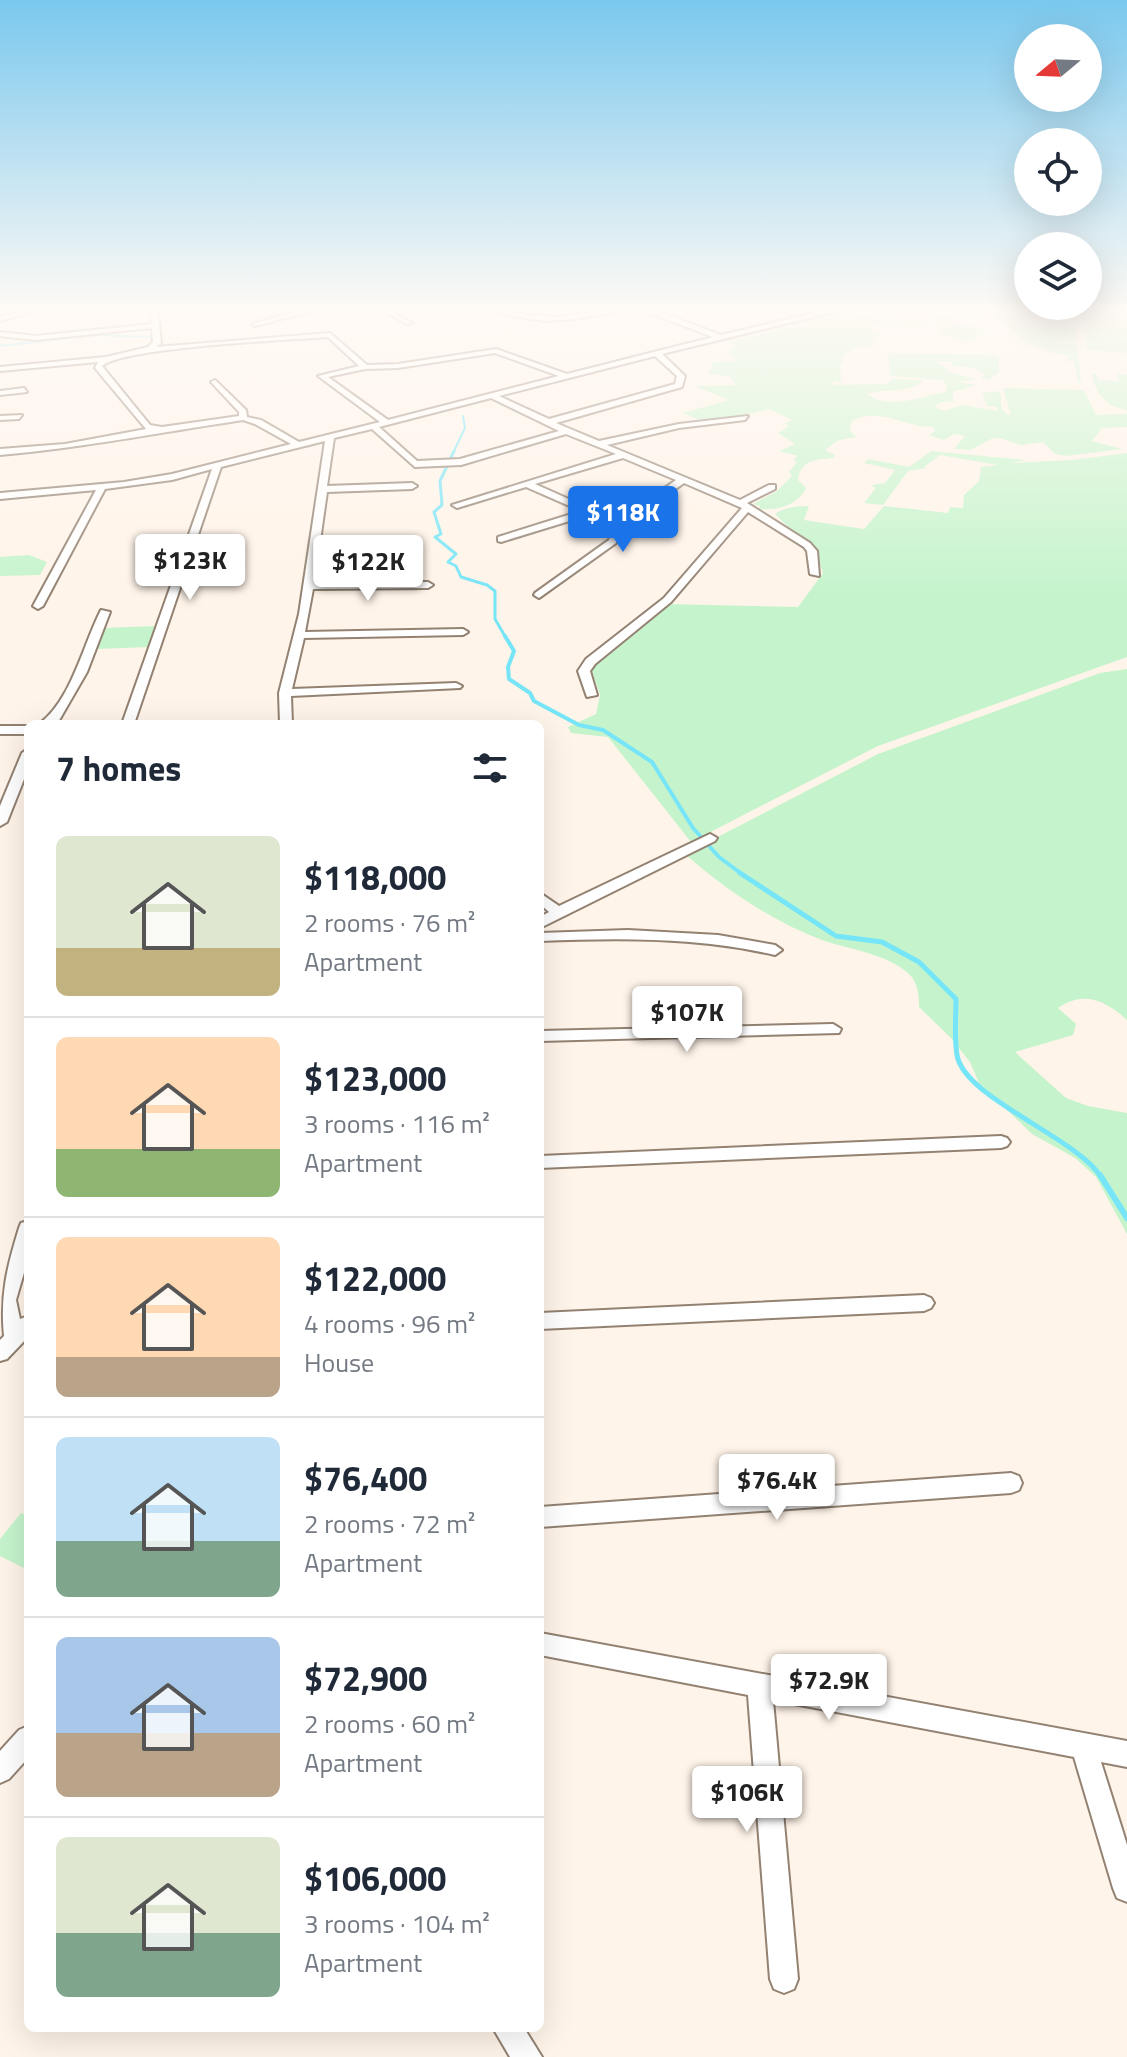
<!DOCTYPE html>
<meta charset="utf-8">
<style>
:root{--surface:#fff;--page:#f6f6f7;--text:#1f2937;--muted:#747a83;--line:#e0e1e3;--accent:#1a73e8}
body{margin:0;font-family:"Titillium Web",sans-serif;background:var(--page);color:var(--text);height:100vh;display:flex;flex-direction:column;font-size:30px;white-space:nowrap}
*{box-sizing:border-box;margin:0}
p{font-size:26px;color:var(--muted)}
.icon{flex:none;width:44px;height:44px;fill:none;stroke:currentColor;stroke-width:2;stroke-linecap:round;stroke-linejoin:round}
.map{position:relative;flex:1;overflow:hidden}
.details{position:absolute;left:24px;top:720px;width:520px;height:1312px;display:flex;flex-direction:column;background:var(--surface);border-radius:12px;box-shadow:0 8px 32px #0002}
.details>*{flex:none}
.needle{width:52px;rotate:251deg}
.fabs{position:absolute;left:1014px;top:24px;display:grid;gap:16px}
.fabs a{display:grid;place-items:center;width:88px;height:88px;border-radius:50%;background:var(--surface);box-shadow:0 8px 32px #0002;font-size:40px}
.price{position:absolute;translate:-50% -68px;padding:0 18px;border-radius:8px;background:#fff;color:#222;font-size:26px;line-height:52px;filter:drop-shadow(0 2px 4px #0008)}
.price::after{content:'';position:absolute;left:50%;top:48px;width:24px;height:18px;margin-left:-12px;background:inherit;clip-path:polygon(0 0,100% 0,50% 100%)}
.price.selected{background:var(--accent);color:#fff}
ul{padding:0;list-style:none}
li{display:flex;align-items:center;gap:24px;height:200px;padding:0 32px}
li+li{border-top:2px solid var(--line)}
li span{display:grid;place-items:center;flex:none;width:224px;height:160px;border-radius:12px;color:#555}
li>.icon{margin-inline-start:auto}
span .icon{width:96px;height:96px;fill:#fffc;stroke-width:1}
li b{font-size:34px}
h2{display:flex;justify-content:space-between;align-items:center;height:96px;padding:0 32px;font-size:34px}
.map>svg:first-child{display:block}
.green{fill:#c5f4cc}
.lines{fill:none;stroke-linecap:round;stroke-linejoin:round}
.stream-far4{stroke:#76e5f7;stroke-width:2}
.stream-far3{stroke:#76e5f7;stroke-width:3}
.stream-far2{stroke:#76e5f7;stroke-width:4}
.stream-far1{stroke:#76e5f7;stroke-width:5}
.stream{stroke:#76e5f7;stroke-width:6}
.minor-casing{stroke:#938272;stroke-width:4}
.minor{fill:#fff;fill-rule:evenodd}
</style>
<div class="map">
<svg width="1127" height="2057" viewBox="0 0 1127 2057">
<rect width="100%" height="100%" fill="#fff4e9"/>
<g class="green">
<path d="M986 306H1072L1073 315 1044 318 1042 316 1046 315 1044 313 1021 312 1024 316 1040 318 1011 321 1017 324 1023 321H1074H1070L1071 325H1076L1077 341H1045L1077 343 1081 383H1078L1074 361H1067L1069 355C1040 352 1024 344 1003 321L1006 320 989 309H981L987 318H957L948 322 971 325 989 333 976 336 977 341 962 342 941 333V328L935 327 945 323 932 325 931 321 939 316 927 311Z"/>
<path d="M1083 306H1109L1127 312V336H1120L1127 337V353L1087 350 1085 334 1106 335 1085 332 1082 313H1087L1082 308 1104 311Z"/>
<path d="M861 311 872 317 927 321 929 327 870 325 871 330 879 331 880 334 873 338 872 345 875 347H858L845 354 840 367 842 382 833 381V385L887 384 892 379 923 380C913 394 885 388 867 394 891 411 920 396 946 392L947 385 942 382 950 381 893 376 890 375 888 353 993 355 999 357V373L988 380 981 378 984 374 972 368 953 366 951 361H936L950 372 978 380 954 382 978 385 953 392V402L945 401 934 406 944 411 962 405 998 411 996 407 987 406 982 393 997 391 1001 394V407L1006 414 1011 415 1003 388 1084 390 1096 415 1127 414V427L1102 428 1092 441 1122 449 1066 456 1055 454 1043 442 1021 445 999 438 991 439 970 450 954 449 965 436 954 434 944 440 929 435 935 431 933 427C906 428 880 406 852 421L850 431 857 437 839 440 825 450 835 455 833 458C816 460 801 459 798 480L806 488C798 505 777 511 759 509L760 506 753 504 777 491 792 476 789 472 797 462 793 460 798 456 779 451 795 444 778 433 788 427 786 423 792 420 769 409 735 417 699 420 683 413 729 400 694 386 736 385 729 376 708 374 713 362 738 361 727 353 737 345 728 342 821 318 846 316 851 312Z"/>
<path d="M1091 373 1097 374 1098 380 1119 381 1117 374 1127 375V410C1105 406 1096 394 1091 373Z"/>
<path d="M931 451 1027 460 1010 463 1072 460 1127 453V657L878 746 691 842 608 737 571 733 568 727 596 714 600 695 590 665 666 604 798 607 823 573 817 555 775 514C786 507 796 506 809 506L804 520 864 529 884 506 948 513 950 507 963 508 964 495 979 481 981 467 998 465 940 455 924 467 927 468 908 471 883 505 864 503 876 488 871 485 885 483 895 470 864 463 868 459 909 467Z"/>
<path d="M29 555 47 562 40 575 0 576V557Z"/>
<path d="M155 626 148 647 97 649 104 628Z"/>
<path d="M1127 669V1020C1106 1001 1084 990 1058 1008L1076 1024 1073 1035 1015 1052 1066 1098 1088 1106 1127 1113V1234L1096 1177 1075 1158 1032 1134 979 1083 970 1062 950 1037 919 1007C919 995 918 982 908 973 885 953 850 950 822 940 771 921 725 889 685 854L878 754 1100 673Z"/>
<path d="M21 1513 28 1515V1570L0 1556V1539Z"/>
</g>
<g class="lines">
<g class="stream-far4">
<path d="M0 346 93 335 153 337"/>
<path d="M453 453 465 428 463 416"/>
</g>
<path class="stream-far3" d="M454 451 440 481 442 505 434 512 441 534 435 537 456 554 448 562 456 566 461 577 487 585 495 591V619L506 638"/>
<path class="stream-far2" d="M505 636 514 651 508 667 509 679 530 693 534 701 579 725 603 730 652 762 693 828 719 857 743 875"/>
<path class="stream-far1" d="M740 873 836 936 882 942 919 962 956 999C956 1017 954 1037 957 1055 964 1098 1076 1137 1101 1177"/>
<path class="stream" d="M1100 1175 1127 1218"/>
<g class="minor-casing">
<g id="minor">
<path d="M41 306H54L0 321V317Z"/>
<path d="M145 306H152L156 310 202 306 158 314 161 343 156 347 330 333 367 365 398 364 496 349 567 374 713 337 636 308 577 319 544 321 507 315 483 306H495L526 315 560 317 623 306H645L721 335 830 309 890 306 830 313 662 354 685 376 682 387 556 423 599 441 679 424 748 416 745 420 679 428 607 445 740 500 769 485H775V489L747 503 810 543 817 551 819 576 810 574 807 551 804 547 748 512 671 602 595 664 590 671 597 695 587 697 578 671 586 659 664 598 742 508 684 483 623 526 616 543 539 598 534 595 535 593 609 540 614 526 589 515 501 542 498 541V537L581 511 526 487 457 508 452 505 616 454 566 434 461 465 415 467 372 429 334 438 327 486 412 483 417 486 412 489 327 492 314 583 428 582 433 585 428 588 313 589 305 632 463 629 468 632 463 635 304 638 292 689 456 683 462 686 460 688 291 696 292 724H280L279 693 299 614 325 441 221 467 134 724H122L212 469 172 480 105 489 43 606 38 609 33 606 96 490 0 499V493L124 482 172 474 291 444 255 424 243 420C162 432 82 448 0 455V449L65 444 146 429 95 368 98 362 0 371V367L106 357 148 347 153 342 152 328 36 340 0 336V332L36 336 152 324 151 312ZM328 337 359 366 318 376 380 422 299 442 261 420 247 417 246 410 215 380 211 382 239 412V416L162 427 150 425 102 366C124 347 289 340 328 337ZM495 353 559 376 388 420 328 377 365 369 398 368ZM655 356 677 376 675 384 549 419 499 396ZM491 398 559 431 460 459 417 461 379 427ZM623 458 676 480 618 521 535 484Z"/>
<path d="M317 306H330L255 326 252 324Z"/>
<path d="M373 306H382L412 323 407 324Z"/>
<path d="M24 388 27 392 0 395V391Z"/>
<path d="M22 415 19 419 0 420V416Z"/>
<path d="M101 610 110 612 87 672 57 724H39C71 701 83 645 101 610Z"/>
<rect x="0" y="726" width="28" height="8"/>
<path d="M28 749V769L7 822 0 826V806L22 753Z"/>
<path d="M710 834 717 838 715 841 540 928V917L549 912 540 904V893L559 906Z"/>
<path d="M628 930 718 935 775 945 782 950 775 955C697 937 619 938 540 941V933Z"/>
<path d="M833 1024 841 1029 839 1033 540 1041V1031Z"/>
<path d="M1001 1136 1007 1138 1010 1142 1007 1146 1001 1148 540 1168V1156Z"/>
<path d="M28 1221V1259L16 1300 20 1319 28 1316V1337L7 1359 0 1361V1340L4 1336C0 1295 7 1267 19 1228L21 1223Z"/>
<path d="M924 1295 931 1298 934 1303 931 1308 924 1311 540 1329V1313Z"/>
<path d="M1011 1473 1019 1476 1022 1483 1019 1490 1011 1493 540 1527V1507Z"/>
<path d="M540 1633 1127 1741V1767L1101 1762 1127 1845V1902L1117 1898 1113 1888 1074 1757 773 1700 798 1979 794 1989 784 1993 774 1989 770 1979 748 1695 540 1655Z"/>
<path d="M28 1726V1758L9 1779 0 1783V1751L19 1730Z"/>
<path d="M493 2028H524L542 2057H510Z"/>
</g>
</g>
<use href="#minor" class="minor"/>
</g>
<linearGradient id="sky" x2="0" y2="1"><stop stop-color="#7ac8ee"/><stop offset="0.52" stop-color="#fffaf5"/><stop offset="1" stop-color="#fffaf5" stop-opacity="0"/></linearGradient>
<rect width="1127" height="594" fill="url(#sky)"/>
</svg>
<div class="fabs">
<a><svg class="needle" viewBox="-14 -14 28 28"><path d="M0-13l5 13h-10z" fill="#e53935"/><path d="M0 13l5-13h-10z" fill="#747a83"/></svg></a>
<a><svg class="icon" aria-label="locate" viewBox="0 0 24 24"><circle cx="12" cy="12" r="6"/><path d="M12 2v4M12 18v4M2 12h4M18 12h4"/></svg></a>
<a><svg class="icon" aria-label="layers" viewBox="0 0 24 24"><path d="M12 4l9 5-9 5-9-5zM3 14l9 5 9-5"/></svg></a>
</div>
<b class="price selected" style="left:623px;top:554px">$118K</b>
<b class="price" style="left:190px;top:602px">$123K</b>
<b class="price" style="left:368px;top:603px">$122K</b>
<b class="price" style="left:687px;top:1054px">$107K</b>
<b class="price" style="left:777px;top:1522px">$76.4K</b>
<b class="price" style="left:829px;top:1722px">$72.9K</b>
<b class="price" style="left:747px;top:1834px">$106K</b>
<section class="details">
<h2>7 homes<svg class="icon" aria-label="filters" viewBox="0 0 24 24"><path d="M4 7h16M4 17h16"/><circle cx="9" cy="7" r="2"/><circle cx="15" cy="17" r="2"/></svg></h2>
<ul>
<li><span style="background:linear-gradient(#dfe7d0 70%,#c2b280 0)"><svg class="icon" aria-label="home" viewBox="0 0 24 24"><path d="M3 11l9-7 9 7M6 9v11h12V9"/></svg></span><div><b>$118,000</b><p>2 rooms · 76 m²</p><p>Apartment</p></div></li>
<li><span style="background:linear-gradient(#ffd9b3 70%,#8fb573 0)"><svg class="icon" aria-label="home" viewBox="0 0 24 24"><path d="M3 11l9-7 9 7M6 9v11h12V9"/></svg></span><div><b>$123,000</b><p>3 rooms · 116 m²</p><p>Apartment</p></div></li>
<li><span style="background:linear-gradient(#ffd9b3 75%,#b9a48a 0)"><svg class="icon" aria-label="home" viewBox="0 0 24 24"><path d="M3 11l9-7 9 7M6 9v11h12V9"/></svg></span><div><b>$122,000</b><p>4 rooms · 96 m²</p><p>House</p></div></li>
<li><span style="background:linear-gradient(#bfe0f5 65%,#7fa58c 0)"><svg class="icon" aria-label="home" viewBox="0 0 24 24"><path d="M3 11l9-7 9 7M6 9v11h12V9"/></svg></span><div><b>$76,400</b><p>2 rooms · 72 m²</p><p>Apartment</p></div></li>
<li><span style="background:linear-gradient(#a9c7e8 60%,#b9a48a 0)"><svg class="icon" aria-label="home" viewBox="0 0 24 24"><path d="M3 11l9-7 9 7M6 9v11h12V9"/></svg></span><div><b>$72,900</b><p>2 rooms · 60 m²</p><p>Apartment</p></div></li>
<li><span style="background:linear-gradient(#dfe7d0 60%,#7fa58c 0)"><svg class="icon" aria-label="home" viewBox="0 0 24 24"><path d="M3 11l9-7 9 7M6 9v11h12V9"/></svg></span><div><b>$106,000</b><p>3 rooms · 104 m²</p><p>Apartment</p></div></li>
</ul>
</section>
</div>
